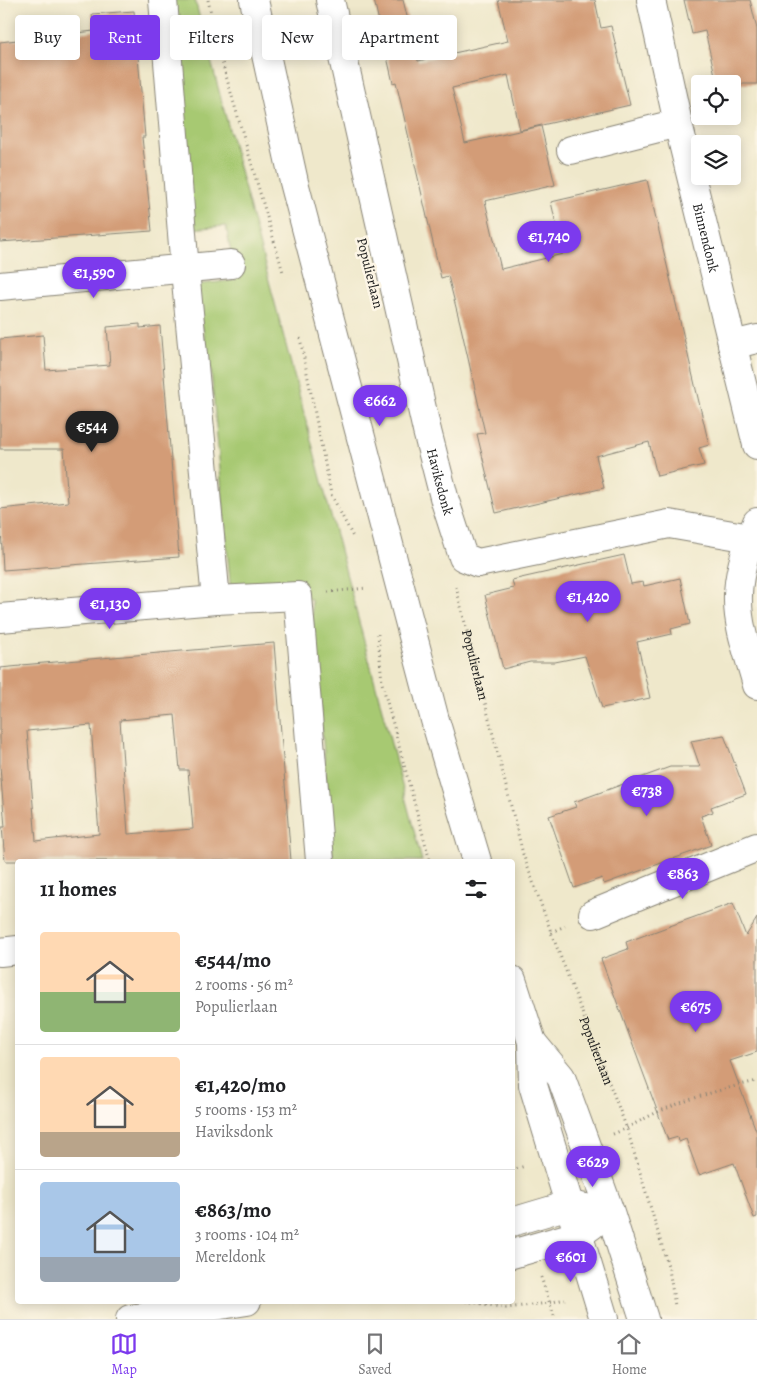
<!DOCTYPE html>
<meta charset="utf-8">
<style>
:root{--surface:#fff;--page:#f2f2f2;--text:#202124;--muted:#757577;--line:#e0e0e0;--accent:#7c3aed}
body{margin:0;font-family:Alegreya,serif;background:var(--page);color:var(--text);height:100vh;display:flex;flex-direction:column;font-size:19px;white-space:nowrap}
*{box-sizing:border-box;margin:0}
p{font-size:16px;color:var(--muted)}
.icon{flex:none;width:28px;height:28px;fill:none;stroke:currentColor;stroke-width:2;stroke-linecap:round;stroke-linejoin:round}
.map{position:relative;flex:1;overflow:hidden}
.drawer{position:absolute;left:15px;top:859px;width:500px;height:445px;display:flex;flex-direction:column;background:var(--surface);border-radius:5px;box-shadow:0 2px 12px #0003}
.drawer>*{flex:none}
.hud{position:absolute;left:15px;top:15px;width:500px;height:45px;display:flex;gap:10px}
.buttons{position:absolute;left:691px;top:75px;display:grid;gap:10px}
.buttons a{display:grid;place-items:center;width:50px;height:50px;border-radius:5px;background:var(--surface);box-shadow:0 2px 12px #0003;font-size:25px}
.price{position:absolute;translate:-50% -42px;padding:0 11px;border-radius:18px;background:var(--accent);color:#fff;font-size:16px;line-height:32px;filter:drop-shadow(0 1px 2px #0008)}
.price::after{content:'';position:absolute;left:50%;top:30px;width:15px;height:11px;margin-left:-8px;background:inherit;clip-path:polygon(0 0,100% 0,50% 100%)}
.price.on{background:#222;color:#fff}
ul{padding:0;list-style:none}
li{display:flex;align-items:center;gap:15px;height:125px;padding:0 25px}
li+li{border-top:1px solid var(--line)}
li span{display:grid;place-items:center;flex:none;width:140px;height:100px;border-radius:5px;color:#555}
li>.icon{margin-inline-start:auto}
span .icon{width:60px;height:60px;fill:#fffc;stroke-width:1}
li b{font-size:21px}
h2{display:flex;justify-content:space-between;align-items:center;height:60px;padding:0 25px;font-size:21px}
.tag{padding:0 18px;border-radius:5px;background:var(--surface);box-shadow:0 2px 12px #0003;font-size:18px;line-height:45px}
.tag.on{background:var(--accent);color:#fff}
.tabs{display:flex;justify-content:space-around;align-items:center;height:70px;border-top:1px solid var(--line);background:var(--surface);font-size:14px;color:var(--muted)}
.tabs a{display:grid;justify-items:center;gap:2px}
.tabs .on{color:var(--accent)}
.map>svg:first-child{display:block}
.green{fill:#a7c972;stroke:#627247}
.building{fill:#d39c77;fill-rule:evenodd}
.lines{fill:none;stroke-linecap:round;stroke-linejoin:round}
.minor-casing{stroke:#868274;stroke-width:30}
.path{stroke:#868274;stroke-width:3;stroke-dasharray:1 4;stroke-linecap:butt}
.minor{stroke:#fff;stroke-width:28}
.labels{text-anchor:middle;dominant-baseline:central;stroke-width:5;stroke-linejoin:round;paint-order:stroke}
.street-label{font-size:14px;fill:#1c1c1c;stroke:#fcf5e5}
</style>
<div class="map">
<svg width="757" height="1319" viewBox="0 0 757 1319">
<rect width="100%" height="100%" fill="#fcf5e5"/>
<filter id="ink" filterUnits="userSpaceOnUse"><feTurbulence type="fractalNoise" baseFrequency=".02" numOctaves="2"/><feDisplacementMap in="SourceGraphic" scale="10" xChannelSelector="R" yChannelSelector="G"/><feConvolveMatrix kernelMatrix="1 2 1 2 8 2 1 2 1" color-interpolation-filters="sRGB"/></filter>
<filter id="wash" filterUnits="userSpaceOnUse"><feTurbulence type="fractalNoise" baseFrequency=".0096" numOctaves="4" result="noise"/><feDisplacementMap in="SourceGraphic" scale="20" xChannelSelector="R" yChannelSelector="G"/><feGaussianBlur stdDeviation="1.12" result="paint"/><feColorMatrix in="noise" values="0 0 0 0 0 0 0 0 0 0 0 0 0 0 0 0 0 1.4 0 .05"/><feComposite in="paint" operator="in"/></filter>
<g filter="url(#wash)">
<rect width="100%" height="100%" fill="#efe8cb"/>
<path class="green" d="M173 0H195L422 861H333L311 599 231 592 211 370 194 285 236 280 226 226 190 229Z"/>
<g id="blocks">
<g class="building">
<path d="M374 0H403L418 61 508 41 498 0H595L601 28 611 26 630 105 520 130 508 75 452 88 465 143 541 126 555 185 485 201 501 269 563 254 551 202 647 180 709 445 699 448 704 465 657 476 649 442 596 456 604 488 496 513 477 434 485 433 460 323 448 276 441 278 405 121 396 82 393 83Z"/>
<path d="M684 0H750L757 29V84H717L705 31 692 34Z"/>
<path d="M134 11 145 137H142L152 231 0 242V42L94 31 92 14Z"/>
<path d="M140 324V328L160 326 179 557 3 570 0 509 68 502 64 449H0V339L43 335 46 370 110 365 107 327Z"/>
<path d="M624 555 631 584 643 582 644 586 680 578 690 624 671 629 672 634 637 642 650 698 602 708 585 656 555 662H530L503 669 485 595 514 588 512 580Z"/>
<path d="M274 643 291 861H5L2 827H5L0 767V668L21 666V665ZM175 715 180 770H188L193 829 128 834 120 720ZM91 725 99 834 36 841 27 731Z"/>
<path d="M724 735 746 794 711 807 713 812 701 816 711 845 604 884 602 878 574 888 549 816 576 807 574 802 670 767H700L691 741Z"/>
<path d="M733 903 746 936 757 918V1052L730 1061 757 1133V1217L754 1218 734 1163 699 1175 686 1139 679 1142 678 1137 668 1140 601 959 628 949 626 942Z"/>
</g>
</g>
</g>
<g filter="url(#ink)">
<use href="#blocks" fill-opacity="0" stroke="#868274" stroke-width="1"/>
<g class="lines">
<g class="minor-casing">
<g id="minor">
<path d="M163 0 185 270 216 600 298 596 320 861"/>
<path d="M254 0 294 182 435 720 477 861"/>
<path id="s2" d="M330 0 427 431 445 501 463 557 478 563 669 524 750 538"/>
<path id="s3" d="M651 0 678 123 757 445"/>
<path d="M571 150 678 123"/>
<path d="M0 286 231 264"/>
<path d="M732 345 757 339"/>
<path d="M757 522C747 546 737 575 738 601 738 629 750 658 757 685"/>
<path d="M0 618 216 600"/>
<path d="M593 914 757 847"/>
<path d="M0 952 18 950"/>
<path d="M512 980 532 1042 533 1085 604 1319"/>
<path d="M532 1042 561 1077 610 1212 644 1319"/>
<path d="M512 1222 569 1205 586 1208"/>
<path d="M512 1254 578 1235 592 1225"/>
<path d="M130 1319 247 1301"/>
</g>
</g>
<g class="path">
<path d="M208 0 222 62 283 272"/>
<path d="M300 338 331 494 354 539"/>
<path id="s1" d="M456 587 523 854 551 932 627 1129 669 1269 675 1306"/>
<path d="M328 592 367 588"/>
<path d="M378 634 382 683 430 861"/>
<path d="M551 932 565 926"/>
<path d="M613 1134C631 1127 647 1116 665 1109 694 1097 726 1088 757 1081"/>
<path d="M512 1170 525 1166"/>
<path d="M541 1277 555 1319"/>
<path d="M466 1301 506 1308 549 1303 565 1299"/>
</g>
<use href="#minor" class="minor"/>
</g>
</g>
<g class="labels">
<g class="street-label">
<text stroke="none"><textPath href="#s3" startOffset="244">Binnendonk</textPath></text>
<text transform="translate(370 273) rotate(76)">Populierlaan</text>
<text stroke="none"><textPath href="#s2" startOffset="494">Haviksdonk</textPath></text>
<text stroke="none"><textPath href="#s1" startOffset="80">Populierlaan</textPath></text>
<text stroke="none"><textPath href="#s1" startOffset="485">Populierlaan</textPath></text>
</g>
</g>
</svg>
<div class="buttons">
<a><svg class="icon" aria-label="locate" viewBox="0 0 24 24"><circle cx="12" cy="12" r="6"/><path d="M12 2v4M12 18v4M2 12h4M18 12h4"/></svg></a>
<a><svg class="icon" aria-label="layers" viewBox="0 0 24 24"><path d="M12 4l9 5-9 5-9-5zM3 14l9 5 9-5"/></svg></a>
</div>
<b class="price" style="left:549px;top:263px">€1,740</b>
<b class="price" style="left:94px;top:299px">€1,590</b>
<b class="price" style="left:380px;top:427px">€662</b>
<b class="price on" style="left:92px;top:453px">€544</b>
<b class="price" style="left:588px;top:623px">€1,420</b>
<b class="price" style="left:110px;top:630px">€1,130</b>
<b class="price" style="left:647px;top:817px">€738</b>
<b class="price" style="left:683px;top:900px">€863</b>
<b class="price" style="left:696px;top:1033px">€675</b>
<b class="price" style="left:593px;top:1188px">€629</b>
<b class="price" style="left:571px;top:1283px">€601</b>
<div class="hud">
<a class="tag">Buy</a>
<a class="tag on">Rent</a>
<a class="tag">Filters</a>
<a class="tag">New</a>
<a class="tag">Apartment</a>
</div>
<section class="drawer">
<h2>11 homes<svg class="icon" aria-label="filters" viewBox="0 0 24 24"><path d="M4 7h16M4 17h16"/><circle cx="9" cy="7" r="2"/><circle cx="15" cy="17" r="2"/></svg></h2>
<ul>
<li><span style="background:linear-gradient(#ffd9b3 60%,#8fb573 0)"><svg class="icon" aria-label="home" viewBox="0 0 24 24"><path d="M3 11l9-7 9 7M6 9v11h12V9"/></svg></span><div><b>€544/mo</b><p>2 rooms · 56 m²</p><p>Populierlaan</p></div></li>
<li><span style="background:linear-gradient(#ffd9b3 75%,#b9a48a 0)"><svg class="icon" aria-label="home" viewBox="0 0 24 24"><path d="M3 11l9-7 9 7M6 9v11h12V9"/></svg></span><div><b>€1,420/mo</b><p>5 rooms · 153 m²</p><p>Haviksdonk</p></div></li>
<li><span style="background:linear-gradient(#a9c7e8 75%,#9aa5b1 0)"><svg class="icon" aria-label="home" viewBox="0 0 24 24"><path d="M3 11l9-7 9 7M6 9v11h12V9"/></svg></span><div><b>€863/mo</b><p>3 rooms · 104 m²</p><p>Mereldonk</p></div></li>
</ul>
</section>
</div>
<nav class="tabs">
<a class="on"><svg class="icon" aria-label="map" viewBox="0 0 24 24"><path d="M3 6l6-2 6 2 6-2v14l-6 2-6-2-6 2zM9 4v14M15 6v14"/></svg>Map</a>
<a><svg class="icon" aria-label="saved" viewBox="0 0 24 24"><path d="M7 4h10v16l-5-4-5 4z"/></svg>Saved</a>
<a><svg class="icon" aria-label="home" viewBox="0 0 24 24"><path d="M3 11l9-7 9 7M6 9v11h12V9"/></svg>Home</a>
</nav>
